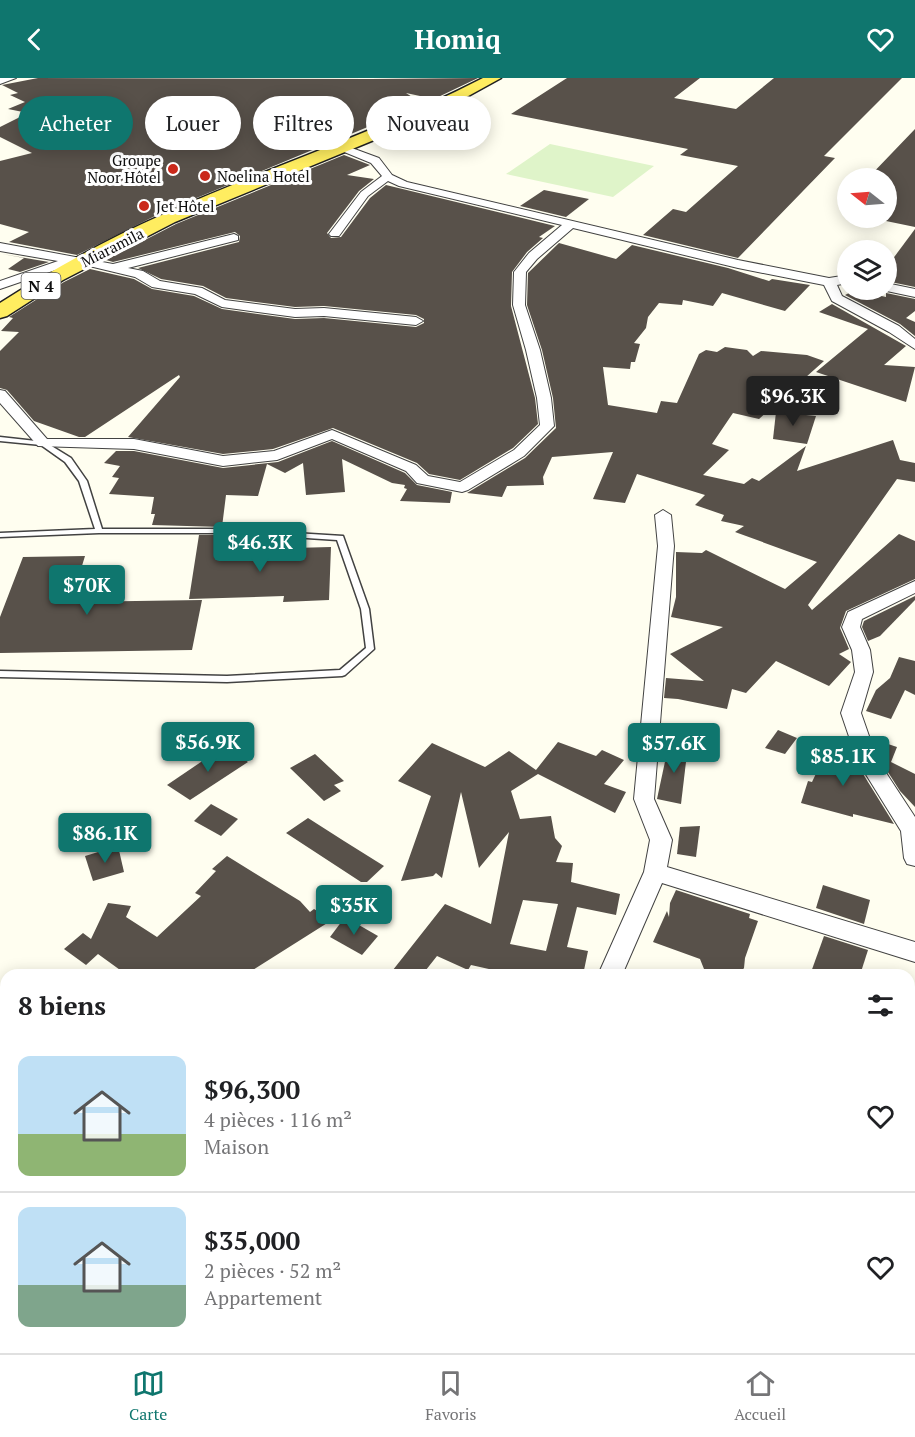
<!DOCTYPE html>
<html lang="fr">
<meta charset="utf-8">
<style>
:root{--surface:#fff;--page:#f2f2f2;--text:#202124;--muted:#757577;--line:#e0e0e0;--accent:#0f766e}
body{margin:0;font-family:"PT Serif",serif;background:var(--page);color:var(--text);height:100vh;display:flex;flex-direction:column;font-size:22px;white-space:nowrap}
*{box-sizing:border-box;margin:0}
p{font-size:20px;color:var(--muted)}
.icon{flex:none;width:33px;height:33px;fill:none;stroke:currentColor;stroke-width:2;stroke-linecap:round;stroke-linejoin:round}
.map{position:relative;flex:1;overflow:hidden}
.side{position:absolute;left:0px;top:891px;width:915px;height:384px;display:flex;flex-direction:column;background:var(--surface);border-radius:18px 18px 0 0;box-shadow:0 3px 15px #0003}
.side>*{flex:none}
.hud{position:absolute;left:18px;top:18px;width:600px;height:54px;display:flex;gap:12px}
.needle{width:39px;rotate:287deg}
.buttons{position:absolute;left:837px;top:90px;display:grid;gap:12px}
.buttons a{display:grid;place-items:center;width:60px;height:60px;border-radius:50%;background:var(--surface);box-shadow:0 3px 15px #0003;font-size:30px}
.price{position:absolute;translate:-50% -51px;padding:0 14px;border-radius:6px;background:var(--accent);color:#fff;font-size:20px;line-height:39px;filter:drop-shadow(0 2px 3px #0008)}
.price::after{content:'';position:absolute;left:50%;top:36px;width:18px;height:14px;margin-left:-9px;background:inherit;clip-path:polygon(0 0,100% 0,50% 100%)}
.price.active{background:#222;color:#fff}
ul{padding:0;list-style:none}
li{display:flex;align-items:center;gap:18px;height:150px;padding:0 18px}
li+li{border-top:2px solid var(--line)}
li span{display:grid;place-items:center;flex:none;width:168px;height:120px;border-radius:12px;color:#555}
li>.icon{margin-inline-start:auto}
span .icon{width:72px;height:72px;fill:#fffc;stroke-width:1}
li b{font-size:26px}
h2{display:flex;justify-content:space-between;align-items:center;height:72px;padding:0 18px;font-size:26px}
.chip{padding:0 21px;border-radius:27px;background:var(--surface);box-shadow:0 3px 15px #0003;font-size:21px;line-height:54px}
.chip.active{background:var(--accent);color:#fff}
header{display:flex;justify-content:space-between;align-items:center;height:78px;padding:0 18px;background:var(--accent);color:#fff;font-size:27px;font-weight:800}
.menu{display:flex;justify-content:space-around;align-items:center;height:84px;border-top:2px solid var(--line);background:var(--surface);font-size:16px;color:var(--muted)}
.menu a{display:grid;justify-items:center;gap:3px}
.menu .active{color:var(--accent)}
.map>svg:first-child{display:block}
.pitch{fill:#dff4c9}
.building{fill:#58514a;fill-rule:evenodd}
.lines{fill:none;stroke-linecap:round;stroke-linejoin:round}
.lane-casing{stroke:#424242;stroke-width:3}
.street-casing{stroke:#424242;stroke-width:2}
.primary-casing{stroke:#202020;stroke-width:3}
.lane{fill:#fff;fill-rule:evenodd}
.street{fill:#fff;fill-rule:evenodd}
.primary{fill:#ffed60;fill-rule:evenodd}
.poi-dot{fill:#ca291b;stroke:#fff;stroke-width:2}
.labels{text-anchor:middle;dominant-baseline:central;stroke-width:6;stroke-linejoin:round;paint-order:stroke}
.far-poi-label{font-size:15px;fill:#0f0f0f;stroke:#fff;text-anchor:start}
.far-street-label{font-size:15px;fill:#0f0f0f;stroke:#fff}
.shield{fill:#fff;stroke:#575757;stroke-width:1.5}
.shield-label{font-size:16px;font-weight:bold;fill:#0f0f0f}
</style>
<header><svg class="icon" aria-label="back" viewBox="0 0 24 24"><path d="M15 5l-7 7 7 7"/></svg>Homiq<svg class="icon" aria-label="heart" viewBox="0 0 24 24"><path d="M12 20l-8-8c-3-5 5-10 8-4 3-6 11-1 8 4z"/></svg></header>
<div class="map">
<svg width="915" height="1275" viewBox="0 0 915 1275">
<rect width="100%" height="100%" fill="#fffef0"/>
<path class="pitch" d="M550 66 654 88 613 119 506 96Z"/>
<g class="building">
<path d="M38 0 371 1 478 0 434 21 406 15 423 26 163 134 77 177 9 164 29 154 0 146V83L32 75 0 59V49L28 35 8 31 25 24 10 17 18 15 2 7Z"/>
<path d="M567 0H700L674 20 736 31 774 0H902L824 78 835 80 738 180 643 157 673 131 686 134 738 88 680 77 688 71 511 36Z"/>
<path d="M915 51V149L886 143V100H868Z"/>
<path d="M344 77 370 87 347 97 374 101 359 113 327 155 331 160 341 159 370 120 386 107 555 148 539 159 543 160 527 174 512 194 511 228 535 320 538 346 513 370 460 402 429 396 417 385 333 350 273 371 223 376 128 359 180 299 179 297 85 359H79L34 343 7 312 0 310V273L19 254 1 253 13 240 9 239 64 204 90 191 134 201 152 211 194 218 222 231 295 241 324 240 416 249 424 245V241L416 237 324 228 295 229 226 220 203 208 161 201 138 190 239 164 240 158 235 154 113 184 106 182 176 146Z"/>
<path d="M544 112 589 121 566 139 520 128Z"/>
<path d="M915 151V209L886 203V190Z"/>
<path d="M559 165 616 181 632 167 728 190 769 203 772 201 810 207 785 233 722 215 713 228 683 222 682 227 659 225 648 239 646 250 634 265 640 266 635 284H631L630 291 603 289 608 327 657 335 661 323 677 325 699 276 706 272 717 274 725 269 747 272 753 278 761 273 807 277 824 283 759 341 733 335 712 366 729 372 703 397 744 406 752 400 759 403 806 368 797 393 893 362 900 382 915 385V404L897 401 808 527 812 532 899 456 915 463V501L846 533 840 550 849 571 839 576 851 584 829 608 776 583 746 615 732 611 727 631 678 621 664 620 666 600 704 603 670 576 723 549 671 539 676 519V474L702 475 706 472 785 511 817 484 735 454 744 448 721 443 724 437 695 427 705 417 637 396 625 425 593 421 613 374 552 379 543 399 544 407 507 408 502 419 467 415 525 380 556 350 553 320 542 272 527 227 528 195Z"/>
<path d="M2 176 49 184 20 194 8 191 24 180Z"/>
<path d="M855 212 886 219V215L915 221V233L906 240 915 244V258L900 246 845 217Z"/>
<path d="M832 226 906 268 884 287 915 289 906 324 816 294 868 251 819 234Z"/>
<path d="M776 334 816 338 807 366 773 361Z"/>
<path d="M332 363 405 395 417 407 452 414 450 425 400 423 407 411 404 410 405 407 392 405 342 381 345 414 306 417 303 385 285 395 267 386 258 418 226 417 222 449 152 447 155 436H151L154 419 109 416 119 400 112 399 120 388 104 385 116 373H134L223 390 278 384Z"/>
<path d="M199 457H220L218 472 331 469 329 522 283 524 284 518 189 521Z"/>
<path d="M85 478 71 524 202 522 192 572 0 575V539L23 479Z"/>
<path d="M915 518V522L880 558 868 563 862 549 864 543Z"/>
<path d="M899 579 915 583V617L905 612 891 641 866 633 876 612 890 600Z"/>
<path d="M778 652 797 660 785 676 765 670Z"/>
<path d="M832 662 850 668 855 683 894 746 853 736V739L801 725 808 703 812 704Z"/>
<path d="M879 663 897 669 891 684 915 696V729L900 713 879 680 876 672Z"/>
<path d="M558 664 596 678 602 672 624 682 604 706 626 714 615 735 538 696 511 713 520 741 551 738 555 760 562 768 556 784 573 785 571 804 620 816 616 837 577 829 567 869 588 873 583 897H516L471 887 468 892 437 878 422 897H389L445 826 491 846 509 754 479 790 461 714 442 800 436 795 433 798 401 803 431 718 398 703 432 665 485 689 509 673 536 692ZM523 822 558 826 546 873 510 866Z"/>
<path d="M669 665 688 667 681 726 657 721Z"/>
<path d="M226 667 248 684 190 722 167 707Z"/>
<path d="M315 676 344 703 334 707 341 713 324 723 290 690Z"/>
<path d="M211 726 238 741 221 758 194 743Z"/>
<path d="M308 740 344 763 384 788 367 804H361L286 755Z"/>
<path d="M700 748 696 779 677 776 680 749Z"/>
<path d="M118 768 124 794 93 803 85 778Z"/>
<path d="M227 778 300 823 310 834 314 831 332 842 245 897H127L98 876 86 887 64 871 83 855 91 861 108 825 131 828 126 839 157 859 201 818 195 815 216 793 212 791Z"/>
<path d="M823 807 870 822 864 846 816 830Z"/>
<path d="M676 812 750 836 749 840 758 843 745 880 744 890 739 897H711L704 891 700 881 653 864 667 833 669 839 670 825Z"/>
<path d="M345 839 378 858 362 877 330 859Z"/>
<path d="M824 858 868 872 860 897H810Z"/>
</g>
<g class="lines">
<g class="lane-casing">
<path id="lane" d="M0 359 45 364 71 380 87 403 102 451H232L343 458 369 531 374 571 345 597 342 598 227 604 0 599V593L227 598 340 592 366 570 361 531 337 462 232 455H99L0 459V455L95 451 79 403 65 384 41 367 0 363Z"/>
</g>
<g class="street-casing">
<g id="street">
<path d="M0 0H16L0 6Z"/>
<path d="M341 66 379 80 392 97 407 104 738 182 829 200 848 197V205L837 207 842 218 899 248 915 261V271L889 254 832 223 824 207 738 190 573 150 537 181 526 194 525 227 540 272 551 320 554 348 524 378 468 412 462 414 417 405 406 393 332 361 277 382 223 388 134 371 38 368 0 325V312L5 313 47 361H134L223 378 274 373 332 352 416 387 428 398 460 404 514 372 540 347 537 320 526 272 513 227 514 194 529 175 562 147 399 108 388 103 368 118 339 158H331L329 156 361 114 382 98 371 85 337 71V67Z"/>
<path d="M234 156 238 158V162L128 190 143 193 160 203 202 210 225 222 295 231 324 230 416 239 423 243 416 247 324 238 295 239 222 229 195 216 152 209 135 199 85 187 73 186 0 211V203L58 183 0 173V165L113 186Z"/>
<path d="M886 205 915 211V219L882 212H886Z"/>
<path d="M663 432 671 437 674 468 654 721 672 762 667 789 915 864V884L662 805 622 897H598L644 794 650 762 634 721 658 468 655 437Z"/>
<path d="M915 503V515L862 541 860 549 870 572 873 594 861 635 877 681 915 739V788L907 786 904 780 901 753 857 682 841 635 855 594 852 572 842 549 848 534Z"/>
<path d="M915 1236V1270L912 1275H880L883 1269H909V1239Z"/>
<path d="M398 1269H428L427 1275H397Z"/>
</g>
</g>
<g class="primary-casing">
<path id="primary" d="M483 0H501L441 33 391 55 175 144 63 202 7 238 0 240V225C52 192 107 161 164 136 270 89 380 53 483 0Z"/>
</g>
<use href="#lane" class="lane"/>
<use href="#street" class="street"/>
<use href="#primary" class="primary"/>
</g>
<g class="poi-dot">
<circle cx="173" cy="91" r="6"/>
<circle cx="205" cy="98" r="6"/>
<circle cx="144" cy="128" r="6"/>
</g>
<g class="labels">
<g class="far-poi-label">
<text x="161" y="82" text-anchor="end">Groupe<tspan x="161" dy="17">Noor Hôtel</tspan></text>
<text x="217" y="98">Noelina Hotel</text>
<text x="156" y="128">Jet Hôtel</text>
</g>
<g class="far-street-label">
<text transform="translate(112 169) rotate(-27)">Miaramila</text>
</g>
<rect class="shield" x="21.5" y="195" width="39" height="26" rx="4.5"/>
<g class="shield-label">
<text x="41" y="208">N 4</text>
</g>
</g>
</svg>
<div class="buttons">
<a><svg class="needle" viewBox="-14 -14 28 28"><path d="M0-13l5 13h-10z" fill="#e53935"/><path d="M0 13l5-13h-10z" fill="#757577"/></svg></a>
<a><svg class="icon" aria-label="layers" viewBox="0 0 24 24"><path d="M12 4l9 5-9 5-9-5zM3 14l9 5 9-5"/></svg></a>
</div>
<b class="price active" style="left:793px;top:349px">$96.3K</b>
<b class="price" style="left:260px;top:495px">$46.3K</b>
<b class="price" style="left:87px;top:538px">$70K</b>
<b class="price" style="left:208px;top:695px">$56.9K</b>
<b class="price" style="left:674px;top:696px">$57.6K</b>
<b class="price" style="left:843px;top:709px">$85.1K</b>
<b class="price" style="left:105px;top:786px">$86.1K</b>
<b class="price" style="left:354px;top:858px">$35K</b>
<div class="hud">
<a class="chip active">Acheter</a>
<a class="chip">Louer</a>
<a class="chip">Filtres</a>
<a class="chip">Nouveau</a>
</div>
<section class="side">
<h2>8 biens<svg class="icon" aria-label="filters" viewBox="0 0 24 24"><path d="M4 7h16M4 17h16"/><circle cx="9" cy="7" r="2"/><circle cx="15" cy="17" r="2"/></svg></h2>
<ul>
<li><span style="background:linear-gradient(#bfe0f5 65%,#8fb573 0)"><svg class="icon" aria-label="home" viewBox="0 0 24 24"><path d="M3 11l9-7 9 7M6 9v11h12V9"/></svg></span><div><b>$96,300</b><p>4 pièces · 116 m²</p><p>Maison</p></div><svg class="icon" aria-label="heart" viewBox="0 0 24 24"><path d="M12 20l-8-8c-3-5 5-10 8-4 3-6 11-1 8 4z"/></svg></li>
<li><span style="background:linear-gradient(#bfe0f5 65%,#7fa58c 0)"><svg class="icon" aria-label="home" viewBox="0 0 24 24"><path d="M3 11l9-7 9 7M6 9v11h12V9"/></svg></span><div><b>$35,000</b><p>2 pièces · 52 m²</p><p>Appartement</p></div><svg class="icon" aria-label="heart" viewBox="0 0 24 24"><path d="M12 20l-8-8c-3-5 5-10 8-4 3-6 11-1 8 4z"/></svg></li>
</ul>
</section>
</div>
<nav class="menu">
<a class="active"><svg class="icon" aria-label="map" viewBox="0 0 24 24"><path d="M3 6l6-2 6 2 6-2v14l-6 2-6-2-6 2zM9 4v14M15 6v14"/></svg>Carte</a>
<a><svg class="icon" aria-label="saved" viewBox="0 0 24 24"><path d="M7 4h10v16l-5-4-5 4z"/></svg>Favoris</a>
<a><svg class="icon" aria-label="home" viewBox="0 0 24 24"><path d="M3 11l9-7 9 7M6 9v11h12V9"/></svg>Accueil</a>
</nav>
